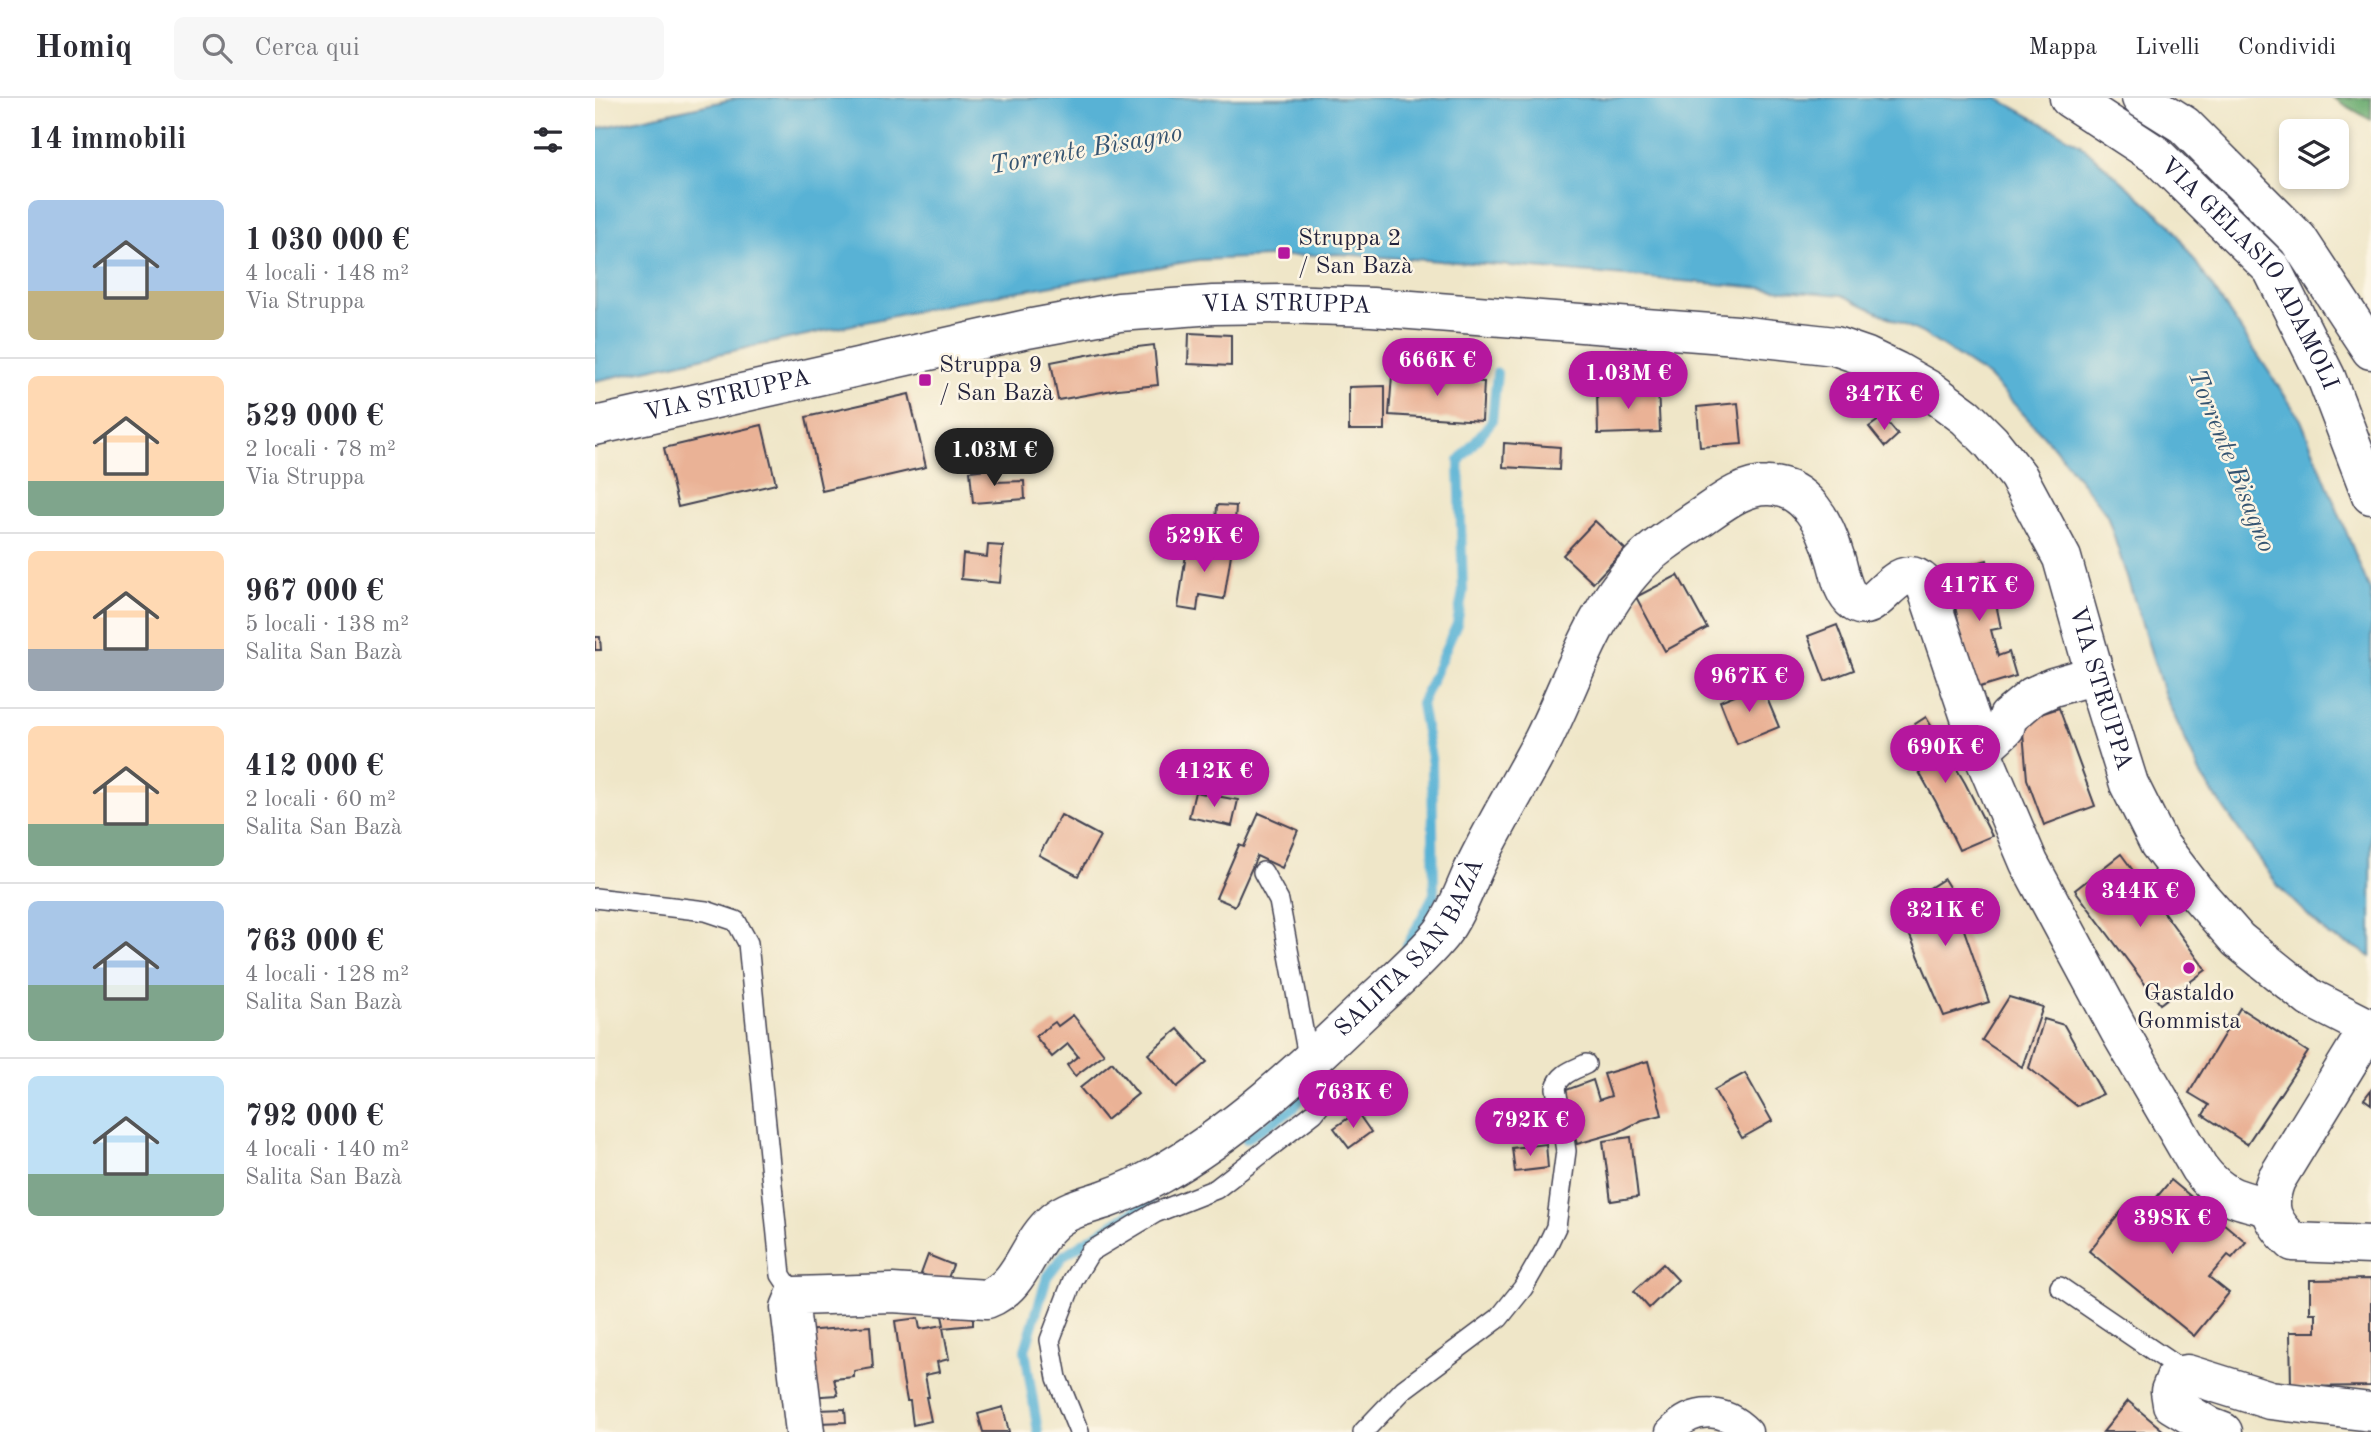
<!DOCTYPE html>
<html lang="it">
<meta charset="utf-8">
<style>
:root{--surface:#fff;--page:#f7f7f7;--text:#2b2b33;--muted:#7c7c81;--line:#e1e1e2;--accent:#b5179e}
body{margin:0;font-family:"Old Standard TT",serif;background:var(--page);color:var(--text);height:100vh;display:flex;flex-direction:column;font-size:26px;white-space:nowrap}
*{box-sizing:border-box;margin:0}
p{font-size:23px;color:var(--muted)}
.icon{flex:none;width:38px;height:38px;fill:none;stroke:currentColor;stroke-width:2;stroke-linecap:round;stroke-linejoin:round}
.map{position:relative;flex:1;overflow:hidden}
.side{display:flex;flex-direction:column;background:var(--surface);width:595px}
.side>*{flex:none}
.buttons{position:absolute;left:1684px;top:21px;display:grid;gap:14px}
.buttons a{display:grid;place-items:center;width:70px;height:70px;border-radius:10px;background:var(--surface);box-shadow:0 4px 10px #0003;font-size:35px}
.price{position:absolute;translate:-50% -60px;padding:0 16px;border-radius:24px;background:var(--accent);color:#fff;font-size:23px;line-height:46px;filter:drop-shadow(0 2px 4px #0008)}
.price::after{content:'';position:absolute;left:50%;top:42px;width:21px;height:16px;margin-left:-10px;background:inherit;clip-path:polygon(0 0,100% 0,50% 100%)}
.price.active{background:#222;color:#fff}
ul{padding:0;list-style:none}
li{display:flex;align-items:center;gap:21px;height:175px;padding:0 28px}
li+li{border-top:2px solid var(--line)}
li span{display:grid;place-items:center;flex:none;width:196px;height:140px;border-radius:10px;color:#555}
li>.icon{margin-inline-start:auto}
span .icon{width:84px;height:84px;fill:#fffc;stroke-width:1}
li b{font-size:30px}
h2{display:flex;justify-content:space-between;align-items:center;height:84px;padding:0 28px;font-size:30px}
header{display:flex;align-items:center;gap:42px;box-sizing:border-box;height:98px;padding:0 35px;background:var(--surface);border-bottom:2px solid var(--line)}
header strong{font-size:33px}
nav{display:flex;gap:38px;margin-inline-start:auto;font-size:24px}
.search{width:490px;height:63px;background:var(--page);display:flex;align-items:center;gap:18px;box-sizing:border-box;padding:0 24px;border-radius:10px;color:var(--muted);font-size:26px}
main{display:flex;flex:1;min-height:0}
.map>svg:first-child{display:block}
.forest{fill:#69ab6e;stroke:#466654;stroke-width:2}
.water{fill:#58b2d5;stroke:#3d6a88;stroke-width:2}
.lines{fill:none;stroke-linecap:round;stroke-linejoin:round}
.stream{stroke:#58b2d5;stroke-width:10}
.building{fill:#eab296}
.service-casing{stroke:#413f50;stroke-width:22}
.pedestrian-casing{stroke:#413f50;stroke-width:31}
.minor-casing{stroke:#413f50;stroke-width:41}
.secondary-casing{stroke:#413f50;stroke-width:41}
.primary-casing{stroke:#413f50;stroke-width:41}
.service{stroke:#fff;stroke-width:19}
.pedestrian{stroke:#fff;stroke-width:28}
.minor{stroke:#fff;stroke-width:38}
.secondary{stroke:#fff;stroke-width:38}
.primary{stroke:#fff;stroke-width:38}
.poi-dot{fill:#b5179e;stroke:#fcf5e5;stroke-width:2.5}
.labels{text-anchor:middle;dominant-baseline:central;stroke-width:5;stroke-linejoin:round;paint-order:stroke}
.poi-label{font-size:24px;fill:#22223b;stroke:#fcf5e5;text-anchor:start}
.street-label{font-size:24px;fill:#22223b;stroke:#fcf5e5}
.water-label{font-size:26px;font-style:italic;fill:#355471;stroke:#fcf5e5}
</style>
<header>
<strong>Homiq</strong>
<div class="search"><svg class="icon" aria-label="search" viewBox="0 0 24 24"><circle cx="10" cy="10" r="6"/><path d="M15 15l6 6"/></svg>Cerca qui</div>
<nav><a>Mappa</a><a>Livelli</a><a>Condividi</a></nav>
</header>
<main>
<section class="side">
<h2>14 immobili<svg class="icon" aria-label="filters" viewBox="0 0 24 24"><path d="M4 7h16M4 17h16"/><circle cx="9" cy="7" r="2"/><circle cx="15" cy="17" r="2"/></svg></h2>
<ul>
<li><span style="background:linear-gradient(#a9c7e8 65%,#c2b280 0)"><svg class="icon" aria-label="home" viewBox="0 0 24 24"><path d="M3 11l9-7 9 7M6 9v11h12V9"/></svg></span><div><b>1 030 000 €</b><p>4 locali · 148 m²</p><p>Via Struppa</p></div></li>
<li><span style="background:linear-gradient(#ffd9b3 75%,#7fa58c 0)"><svg class="icon" aria-label="home" viewBox="0 0 24 24"><path d="M3 11l9-7 9 7M6 9v11h12V9"/></svg></span><div><b>529 000 €</b><p>2 locali · 78 m²</p><p>Via Struppa</p></div></li>
<li><span style="background:linear-gradient(#ffd9b3 70%,#9aa5b1 0)"><svg class="icon" aria-label="home" viewBox="0 0 24 24"><path d="M3 11l9-7 9 7M6 9v11h12V9"/></svg></span><div><b>967 000 €</b><p>5 locali · 138 m²</p><p>Salita San Bazà</p></div></li>
<li><span style="background:linear-gradient(#ffd9b3 70%,#7fa58c 0)"><svg class="icon" aria-label="home" viewBox="0 0 24 24"><path d="M3 11l9-7 9 7M6 9v11h12V9"/></svg></span><div><b>412 000 €</b><p>2 locali · 60 m²</p><p>Salita San Bazà</p></div></li>
<li><span style="background:linear-gradient(#a9c7e8 60%,#7fa58c 0)"><svg class="icon" aria-label="home" viewBox="0 0 24 24"><path d="M3 11l9-7 9 7M6 9v11h12V9"/></svg></span><div><b>763 000 €</b><p>4 locali · 128 m²</p><p>Salita San Bazà</p></div></li>
<li><span style="background:linear-gradient(#bfe0f5 70%,#7fa58c 0)"><svg class="icon" aria-label="home" viewBox="0 0 24 24"><path d="M3 11l9-7 9 7M6 9v11h12V9"/></svg></span><div><b>792 000 €</b><p>4 locali · 140 m²</p><p>Salita San Bazà</p></div></li>
</ul>
</section>
<div class="map">
<svg width="1776" height="1334" viewBox="0 0 1776 1334">
<rect width="100%" height="100%" fill="#fcf5e5"/>
<filter id="ink" filterUnits="userSpaceOnUse"><feTurbulence type="fractalNoise" baseFrequency=".0143" numOctaves="2"/><feDisplacementMap in="SourceGraphic" scale="14" xChannelSelector="R" yChannelSelector="G"/><feConvolveMatrix kernelMatrix="1 2 1 2 8 2 1 2 1" color-interpolation-filters="sRGB"/></filter>
<filter id="wash" filterUnits="userSpaceOnUse"><feTurbulence type="fractalNoise" baseFrequency=".00686" numOctaves="4" result="noise"/><feDisplacementMap in="SourceGraphic" scale="28" xChannelSelector="R" yChannelSelector="G"/><feGaussianBlur stdDeviation="1.57" result="paint"/><feColorMatrix in="noise" values="0 0 0 0 0 0 0 0 0 0 0 0 0 0 0 0 0 1.4 0 .05"/><feComposite in="paint" operator="in"/></filter>
<g filter="url(#wash)">
<rect width="100%" height="100%" fill="#efe6c8"/>
<path class="forest" d="M1738 0H1776V22Z"/>
<path class="water" d="M143 0H1402L1485 46 1576 127 1706 322 1776 495V859L1762 850 1734 838 1684 789 1607 679 1570 598 1512 417 1459 349 1394 279 1327 235 1247 197 905 167 743 156 603 162 372 202 0 283V31Z"/>
<g class="lines">
<g class="stream">
<path d="M811 850 839 796 837 666 826 606 862 526 868 493 864 363 897 323 902 275"/>
<path d="M651 1041 699 1010 718 983"/>
<path d="M443 1334 430 1252 452 1179 469 1157 556 1102"/>
</g>
</g>
<g id="blocks">
<g class="building">
<path d="M594 235 636 237V268L593 266Z"/>
<path d="M559 247 563 287 523 291 463 302 456 264 517 252Z"/>
<path d="M797 277 889 284 887 323 794 317Z"/>
<path d="M790 288V332H754V289Z"/>
<path d="M1063 290 1065 334 1003 336 1002 293Z"/>
<path d="M314 296 331 369 227 393 211 319Z"/>
<path d="M1143 305 1147 346 1105 349 1102 309Z"/>
<path d="M1288 319 1303 337 1290 349 1274 329Z"/>
<path d="M167 327 181 386 83 409 69 350Z"/>
<path d="M909 345 965 349 964 372 908 369Z"/>
<path d="M400 370 401 384 429 383 430 401 378 405 375 373Z"/>
<path d="M622 407 641 408 640 424H621Z"/>
<path d="M1000 423 1030 451 998 485 968 457Z"/>
<path d="M593 443 637 450 629 501 604 497 602 513 583 510Z"/>
<path d="M393 447 408 448 405 485 366 481 368 456 392 459Z"/>
<path d="M1392 462 1406 530 1396 532 1403 558 1414 554 1421 578 1382 590 1366 535 1352 473Z"/>
<path d="M1083 477 1112 530 1070 553 1041 499Z"/>
<path d="M1242 527 1259 572 1230 583 1213 538Z"/>
<path d="M0 539H5L6 552H0Z"/>
<path d="M1166 586 1184 629 1142 646 1125 603Z"/>
<path d="M1464 610 1500 708 1449 727 1432 681 1427 622Z"/>
<path d="M1331 619 1370 685 1397 738 1364 752 1341 704 1303 637Z"/>
<path d="M600 694 643 702 637 728 594 719Z"/>
<path d="M664 715 703 732 687 770 662 758 640 808 621 800 644 747 649 749Z"/>
<path d="M466 717 505 738 483 778 444 757Z"/>
<path d="M1526 756 1611 872 1565 906 1480 792Z"/>
<path d="M1349 781 1377 826 1368 829 1394 904 1349 918 1303 810Z"/>
<path d="M1414 899 1448 909 1427 969 1387 942Z"/>
<path d="M1645 910 1713 954 1652 1046 1608 1017 1614 1007 1594 995Z"/>
<path d="M478 917 509 956 480 978 472 967 483 958 473 946 457 959 440 938 460 924 463 928Z"/>
<path d="M1449 921 1469 927 1508 996 1482 1008 1434 970Z"/>
<path d="M583 931 612 964 582 989 553 956Z"/>
<path d="M1053 963 1067 1017 1047 1022 1024 1034 982 1046 966 994 998 982 1004 1002 1016 998 1009 976Z"/>
<path d="M517 964 543 996 511 1022 485 990Z"/>
<path d="M1150 975 1177 1023 1147 1040 1119 992Z"/>
<path d="M1776 992V1006L1769 1001Z"/>
<path d="M762 1014 776 1034 754 1050 739 1030Z"/>
<path d="M1036 1039 1043 1099 1016 1103 1008 1043Z"/>
<path d="M951 1046 953 1070 920 1074 917 1050Z"/>
<path d="M1576 1082 1651 1144 1637 1160 1633 1157 1614 1179 1634 1195 1599 1238 1494 1153 1530 1109 1548 1124 1560 1109 1556 1106Z"/>
<path d="M333 1157 358 1167 351 1185 326 1176Z"/>
<path d="M1068 1166 1083 1182 1054 1210 1039 1193Z"/>
<path d="M1776 1181V1288L1696 1289 1695 1234H1721V1215H1715V1182Z"/>
<path d="M344 1204 378 1207V1227L348 1230 354 1261 342 1264 344 1274 330 1277 334 1299H331L336 1323 318 1327 315 1303H312L308 1281 300 1223 323 1220 325 1231 349 1227Z"/>
<path d="M275 1228 278 1270 259 1273V1279L239 1281 243 1297 212 1299 208 1233Z"/>
<path d="M1533 1303 1570 1334H1508Z"/>
<path d="M408 1309 414 1334H388L383 1316Z"/>
<path d="M250 1311 251 1324 224 1325 223 1312Z"/>
</g>
</g>
</g>
<g filter="url(#ink)">
<use href="#blocks" fill-opacity="0" stroke="#413f50" stroke-width="2"/>
<g class="lines">
<g class="service-casing">
<g id="service">
<path d="M0 800 111 813 141 823 153 845 186 1177 200 1198"/>
<path d="M1465 1189 1591 1275"/>
<path d="M484 1334 462 1280 455 1242 478 1182 495 1154 560 1115 621 1091 719 1015 727 1005 731 994 714 964 684 803 668 774"/>
<path d="M768 1334 809 1291 904 1220 928 1190 951 1150 961 1129 971 1053 961 990C965 975 979 972 991 966"/>
</g>
</g>
<g class="pedestrian-casing">
<path id="pedestrian" d="M1075 1334C1098 1309 1129 1309 1153 1334"/>
</g>
<g class="minor-casing">
<g id="minor">
<path d="M1500 577 1458 589 1438 598 1413 619 1410 630 1386 652 1434 765 1525 934 1604 1070C1625 1098 1642 1102 1675 1109"/>
<path d="M1774 930 1681 1082C1670 1111 1677 1124 1698 1144L1776 1147"/>
<path id="s1" d="M210 1334 195 1210 200 1198 297 1195 392 1201C428 1187 431 1147 459 1123 473 1111 493 1107 511 1101 528 1095 546 1087 562 1078 641 1034 706 972 771 910 796 886 824 863 846 836 863 814 871 785 884 760 904 720 927 682 948 642 976 586 998 515 1042 468 1060 448 1087 432 1109 417 1128 404 1148 388 1172 388 1211 387 1231 427 1240 459 1245 473 1246 494 1259 504 1282 523 1300 456 1330 486L1386 652"/>
<path d="M1628 1334 1615 1329 1577 1306 1575 1293 1581 1278 1592 1276 1675 1302 1776 1314"/>
</g>
</g>
<g class="secondary-casing">
<g id="secondary">
<path id="s2" d="M0 328 432 231 524 214 618 207 687 206 777 209 1142 237 1240 248 1272 259 1301 273 1336 293 1371 319 1396 344 1423 378 1467 460 1500 577 1534 686 1564 746 1600 793 1643 842 1715 900 1776 931"/>
</g>
</g>
<g class="primary-casing">
<g id="primary">
<path id="s3" d="M1474 0 1561 57 1677 171 1731 279 1776 397"/>
<path d="M1546 0 1589 27 1703 141 1776 252"/>
</g>
</g>
<use href="#service" class="service"/>
<use href="#pedestrian" class="pedestrian"/>
<use href="#minor" class="minor"/>
<use href="#secondary" class="secondary"/>
<use href="#primary" class="primary"/>
</g>
</g>
<g class="poi-dot">
<rect x="682" y="148" width="14" height="14" rx="3.5"/>
<rect x="323" y="275" width="14" height="14" rx="3.5"/>
<circle cx="1594" cy="870" r="7"/>
</g>
<g class="labels">
<g class="poi-label">
<text x="703" y="141">Struppa 2<tspan x="703" dy="28">/ San Bazà</tspan></text>
<text x="344" y="268">Struppa 9<tspan x="344" dy="28">/ San Bazà</tspan></text>
<text x="1594" y="896" text-anchor="middle">Gastaldo<tspan x="1594" dy="28">Gommista</tspan></text>
</g>
<g class="street-label">
<text stroke="none"><textPath href="#s3" startOffset="257">VIA GELASIO ADAMOLI</textPath></text>
<text stroke="none"><textPath href="#s2" startOffset="704">VIA STRUPPA</textPath></text>
<text stroke="none"><textPath href="#s2" startOffset="136">VIA STRUPPA</textPath></text>
<text stroke="none"><textPath href="#s2" startOffset="1712">VIA STRUPPA</textPath></text>
<text stroke="none"><textPath href="#s1" startOffset="892">SALITA SAN BAZÀ</textPath></text>
</g>
<g class="water-label">
<text transform="translate(491 52) rotate(-10)">Torrente Bisagno</text>
<text transform="translate(1636 363) rotate(68)">Torrente Bisagno</text>
</g>
</g>
</svg>
<div class="buttons">
<a><svg class="icon" aria-label="layers" viewBox="0 0 24 24"><path d="M12 4l9 5-9 5-9-5zM3 14l9 5 9-5"/></svg></a>
</div>
<b class="price" style="left:842px;top:300px">666K €</b>
<b class="price" style="left:1033px;top:313px">1.03M €</b>
<b class="price" style="left:1289px;top:334px">347K €</b>
<b class="price active" style="left:399px;top:390px">1.03M €</b>
<b class="price" style="left:609px;top:476px">529K €</b>
<b class="price" style="left:1384px;top:525px">417K €</b>
<b class="price" style="left:1154px;top:616px">967K €</b>
<b class="price" style="left:1350px;top:687px">690K €</b>
<b class="price" style="left:619px;top:711px">412K €</b>
<b class="price" style="left:1545px;top:831px">344K €</b>
<b class="price" style="left:1350px;top:850px">321K €</b>
<b class="price" style="left:758px;top:1032px">763K €</b>
<b class="price" style="left:935px;top:1060px">792K €</b>
<b class="price" style="left:1577px;top:1158px">398K €</b>
</div>
</main>
